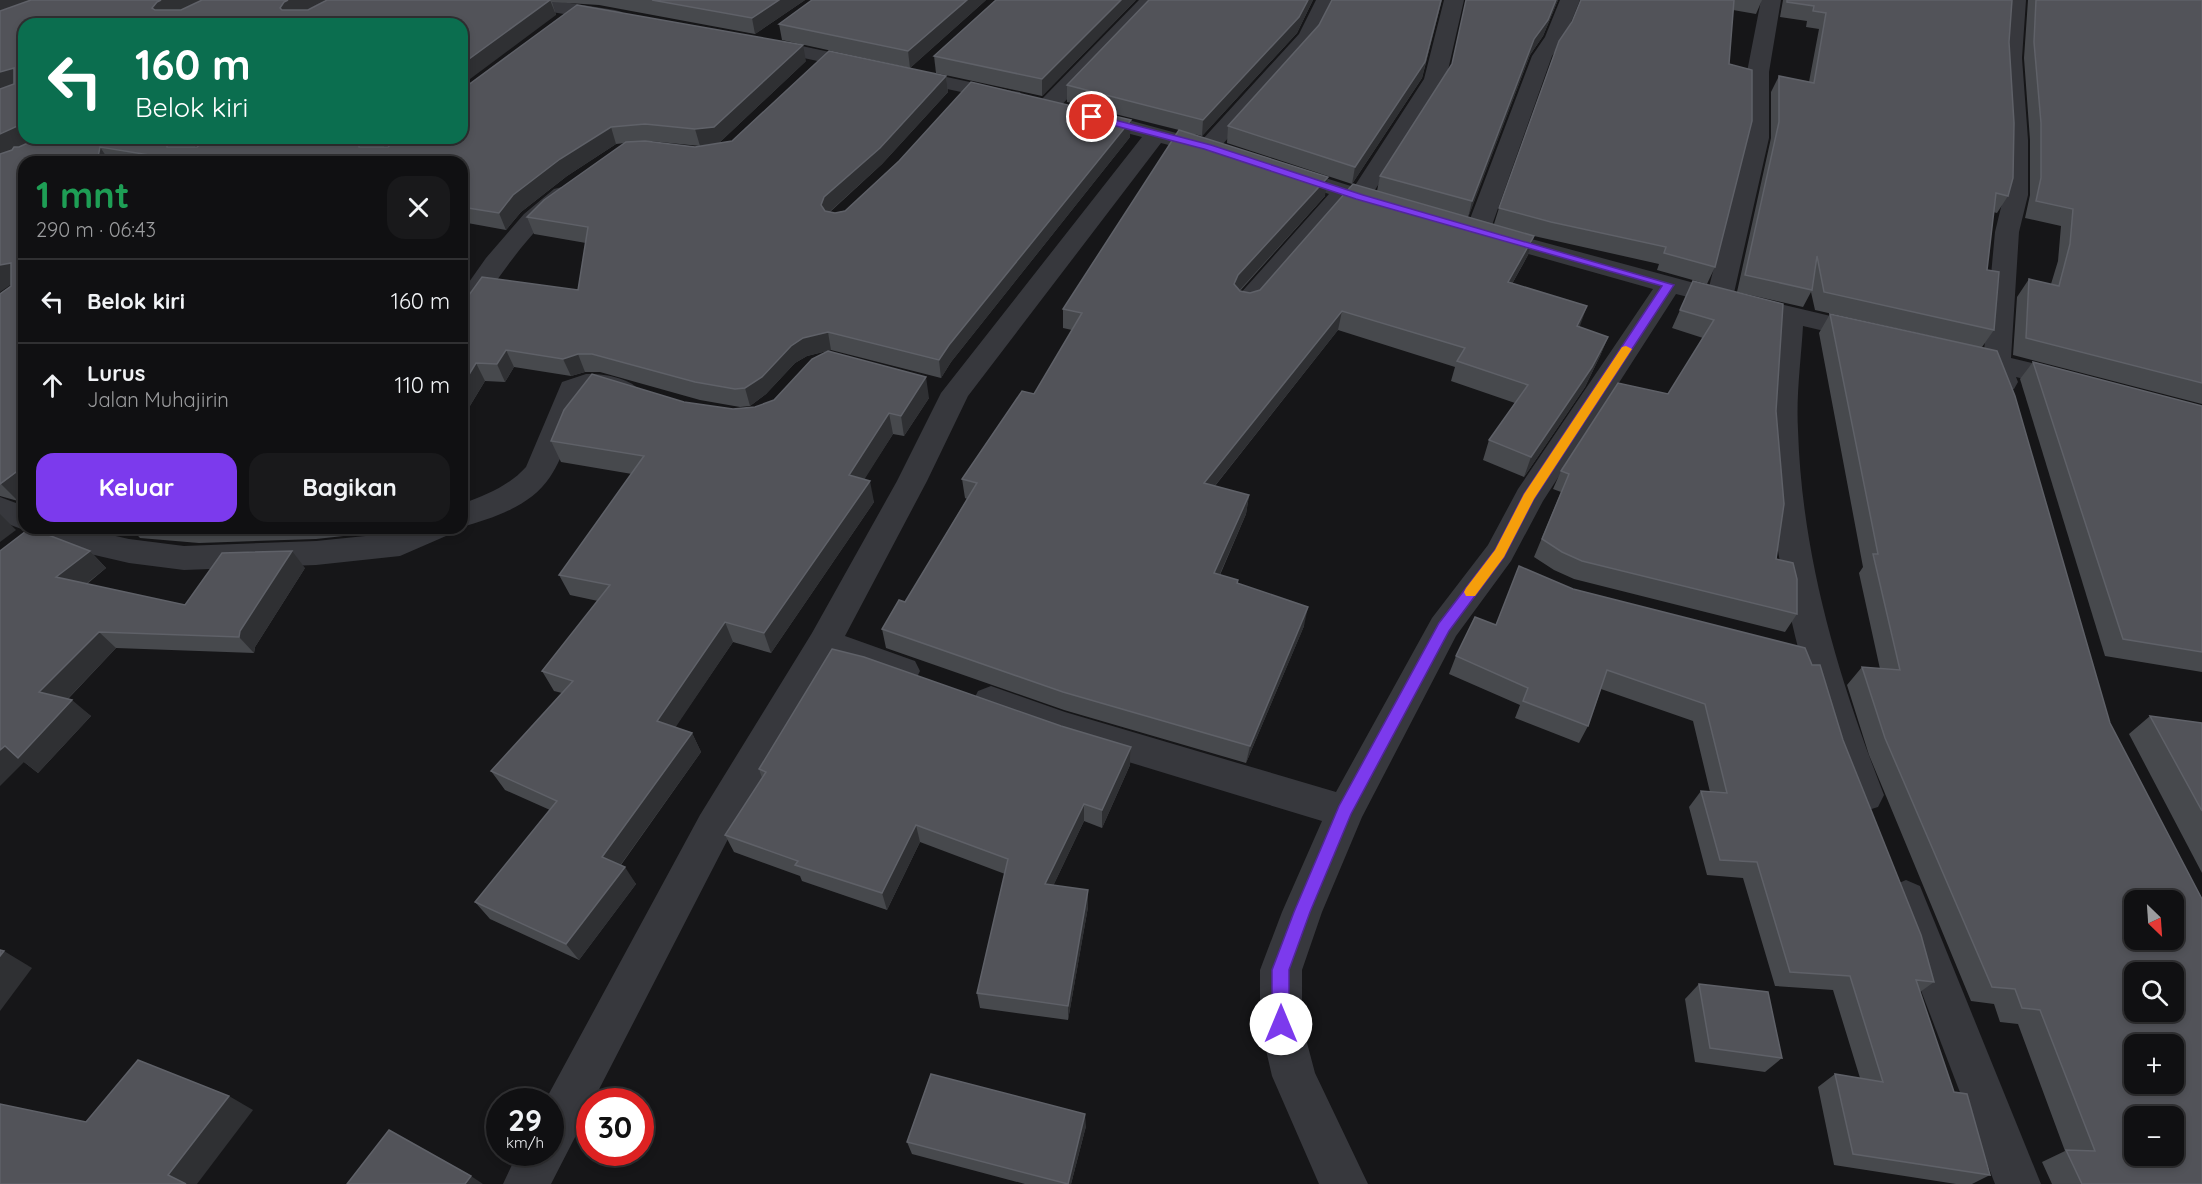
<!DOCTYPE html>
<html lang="id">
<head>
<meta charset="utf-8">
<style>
  body { margin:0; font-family:Quicksand,sans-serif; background:#19191b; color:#f1f3f6; height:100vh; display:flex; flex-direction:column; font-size:22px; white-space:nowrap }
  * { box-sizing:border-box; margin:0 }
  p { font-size:20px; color:#9c9d9f }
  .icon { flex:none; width:33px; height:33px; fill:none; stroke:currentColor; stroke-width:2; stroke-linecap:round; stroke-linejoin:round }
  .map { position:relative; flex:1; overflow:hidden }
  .panel { position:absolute; left:18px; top:156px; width:450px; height:378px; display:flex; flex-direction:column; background:#101012; border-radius:18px; box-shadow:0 3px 9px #0003,0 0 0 2px #303032 }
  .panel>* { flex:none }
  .hud { position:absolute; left:18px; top:18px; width:450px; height:126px; border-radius:18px; box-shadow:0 3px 9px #0003,0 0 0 2px #303032; background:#0b6e4f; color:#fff; overflow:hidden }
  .needle { width:39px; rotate:155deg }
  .fabs { position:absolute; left:2124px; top:890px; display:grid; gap:12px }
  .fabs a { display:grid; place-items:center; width:60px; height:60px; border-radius:12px; background:#101012; box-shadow:0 3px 9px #0003,0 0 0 2px #303032; font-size:30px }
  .speed { position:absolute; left:486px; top:1088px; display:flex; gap:12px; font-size:30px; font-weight:700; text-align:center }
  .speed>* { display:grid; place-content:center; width:78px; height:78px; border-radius:50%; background:#101012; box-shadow:0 3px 9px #0003,0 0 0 2px #303032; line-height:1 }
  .speed small { font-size:15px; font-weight:400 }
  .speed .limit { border:9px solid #d22; background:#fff; color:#111 }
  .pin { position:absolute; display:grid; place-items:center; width:51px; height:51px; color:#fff; margin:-26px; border:3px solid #fff; border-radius:50%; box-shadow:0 2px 6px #0007 }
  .me { position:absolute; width:66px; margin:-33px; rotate:0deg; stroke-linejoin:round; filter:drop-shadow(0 0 4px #0008) }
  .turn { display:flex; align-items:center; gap:21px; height:126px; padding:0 18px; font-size:27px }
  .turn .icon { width:78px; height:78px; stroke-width:2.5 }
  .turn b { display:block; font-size:42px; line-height:51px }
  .round { display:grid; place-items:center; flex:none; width:63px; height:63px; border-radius:18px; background:#19191b }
  .overview { display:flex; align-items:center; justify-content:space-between; height:102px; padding:0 18px }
  h1 { font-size:36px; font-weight:800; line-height:45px; color:#1e9e55 }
  .cta { display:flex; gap:12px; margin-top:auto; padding:12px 18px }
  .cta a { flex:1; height:69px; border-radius:18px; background:#7c3aed; color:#fff; font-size:24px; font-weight:800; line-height:69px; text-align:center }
  .cta a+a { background:#19191b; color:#f1f3f6 }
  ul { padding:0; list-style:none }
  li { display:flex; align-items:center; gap:18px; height:84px; padding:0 18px; border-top:2px solid #303032 }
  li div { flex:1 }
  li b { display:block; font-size:22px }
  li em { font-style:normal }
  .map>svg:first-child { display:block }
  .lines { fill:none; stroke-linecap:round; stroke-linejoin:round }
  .minor { fill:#37383d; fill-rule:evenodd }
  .wall { fill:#47494d; fill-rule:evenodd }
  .shaded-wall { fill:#2f3033 }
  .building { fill:#525359; stroke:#5f6168; stroke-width:1.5; fill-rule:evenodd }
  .route { fill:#7c3aed; stroke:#51269a; stroke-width:1.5 }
  .slow { fill:#f59e0b }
</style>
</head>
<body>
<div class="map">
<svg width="2202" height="1184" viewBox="0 0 2202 1184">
  <rect width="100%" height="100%" fill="#161618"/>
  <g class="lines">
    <g class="minor">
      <polygon points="503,0 550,0 615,10 622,12 625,16 622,20 615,22 513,6 506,4"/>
      <polygon points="1139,0 1160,0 1056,111 1048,113 1040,111 1037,106 1040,101"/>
      <polygon points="1316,0 1336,0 1315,40 1222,145 1229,151 1226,156 1218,158 1161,143 968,396 927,481 845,636 915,661 920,671 915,681 903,685 832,660 728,839 593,1101 590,1101 590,1108 551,1184 503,1184 518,1152 550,1152 550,1101 545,1101 700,815 812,633 897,481 941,393 1142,137 1080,121 1077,116 1080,111 1088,109 1202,140 1299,34"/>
      <polygon points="1444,0 1464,0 1446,79 1373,193 1398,201 1401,206 1398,211 1389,213 1349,201 1256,308 1247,310 1238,308 1234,302 1238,296 1329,194 1276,177 1272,172 1276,167 1284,165 1354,187 1424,79"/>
      <path d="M1560,0h20l-15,37 -13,19 -61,172 218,59 38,-149v-66l14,-72h20l-12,72v66l-35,155 143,34 4,6 -4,6 -10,2 -64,-15c-2,34 -7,69 -5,104 4,127 40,247 86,365l-6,12 -13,4 -13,-4c-13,-26 -22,-54 -31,-82 -32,-95 -52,-195 -53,-296 0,-37 6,-73 8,-110l-100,-25 -133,207 -32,60 -55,75 -94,181 -40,95 -20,58v54l13,49 53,111h-49l-47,-108 -12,-52v-54l22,-58 40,-91 -259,-79 -85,-31 -5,-10 5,-10 13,-5 74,26 271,80 96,-174 56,-73 30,-56 135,-200 -185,-52 -3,-5 67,-176 13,-19z"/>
      <polygon points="2006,0 2026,0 2022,58 2028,140 2028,195 2019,232 2011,358 2079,374 2083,381 2079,388 2069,390 2016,377 2018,382 2014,389 2004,391 1994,389 1986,369 1949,360 1945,354 1949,348 1959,345 1984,351 1995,232 2004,195 2006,140 2002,58"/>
      <polygon points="760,37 1012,91 1020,92 1023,97 1020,102 1012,103 753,47 750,43 753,39"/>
      <path d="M562,187l8,2 4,5 -4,5c-42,33 -69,75 -99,119l-9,2v-28l24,-34 38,-44 30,-25z"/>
      <path d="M586,374c16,-1 46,4 55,18l-4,7c-18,5 -35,-12 -53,-4 -10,25 -19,60 -34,82 -19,29 -57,41 -88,50v-23c24,-9 47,-18 64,-37l36,-85z"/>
      <polygon points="0,497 24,506 24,528 80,528 129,539 184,546 316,541 395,533 406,528 451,528 446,536 400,556 316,565 184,570 129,563 60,547 34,536 30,529 24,530 0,521"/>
      <polygon points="1906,880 1920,886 2041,1184 1995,1184 1886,899 1892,886"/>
    </g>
  </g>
  <g class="wall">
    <path d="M0,0h325l-18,10 20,-10h478l-50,34 -156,-29 -47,-3 4,13 -532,9v114h181l-11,9h3l11,-9h186l-11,9h5l418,-86 -87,82 13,-2 214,-65 2,16 -66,72 -52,48 5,1 295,-76 -179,225 -10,16 -110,-28 -24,6 -12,7 -29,31 -16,12 -10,1 -40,-7 -100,-28h-15l-14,4 -57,-9 -9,15 -20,-1 -23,38v-116l116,-13 8,-47 -52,-9 -7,-17 98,-74 -9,1 -49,32 -46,36 -15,18 -44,-8v-60h-438v334l-6,5 -18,-5v-202l11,-8zM650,141l50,5 11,-1 -16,2 -55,-5z"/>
    <polygon points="986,0 910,68 782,40 779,24"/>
    <polygon points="1136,0 1042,96 936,73 934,56"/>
    <polygon points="1149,0 1313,0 1297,33 1202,136 1194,134 1325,196 1240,291 1250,293 1260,290 1377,191 1380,176 1452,64 1466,0 1558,0 1543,36 1530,55 1468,217 1494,224 1499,208 1581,0 1762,0 1756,14 1733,10 1729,64 1715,267 1707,284 1657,270 1659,264 1534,236 1528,255 1512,284 1579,327 1608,337 1600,356 1585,387 1524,477 1483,460 1489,440 1515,403 1451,381 1455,367 1338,330 1215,486 1249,495 1246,514 1220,575 1238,584 1304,626 1246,763 1064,710 886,648 882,629 905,602 967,499 965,498 962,479 1034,394 1072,330 1063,328 1063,309 1179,130 1067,102 1067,85"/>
    <polygon points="1332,0 1442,0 1422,78 1352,184 1227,143 1228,126 1319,25"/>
    <polygon points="1783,0 2012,0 2009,42 2008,196 1997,213 1993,212 1987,270 1994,330 1982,347 2202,1184 2052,1184 2042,1162 2065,1151 2018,1024 2000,1022 1994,1004 1971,1001 1869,755 1847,685 1862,667 1880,669 1859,573 1863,567 1819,333 1830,314 1962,343 1815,310 1811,292 1803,307 1737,292 1771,138 1771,92 1779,76 1809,82 1819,29 1806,27 1807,21 1780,17"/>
    <polygon points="2028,0 2202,0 2202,404 2013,355 2017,297 2029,279 2051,284 2058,261 2061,226 2025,218 2030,195 2030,140 2024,58"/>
    <polygon points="1693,281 1776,411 1776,559 1797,614 1785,632 1574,579 1554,570 1534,557 1561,492 1553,489 1561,471 1668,394 1703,338 1672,328"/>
    <polygon points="2033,362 2202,406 2202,672 2105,656 2020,379"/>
    <polygon points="929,398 904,436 893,434 864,479 874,502 771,653 733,642 675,727 692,733 701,752 621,865 636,884 579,960 490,919 475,902 550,810 505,790 491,771 562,693 554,691 542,671 598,601 570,595 559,575 632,474 561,462 551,441 684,402 733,409"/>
    <polygon points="131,528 374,528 371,533 316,539 199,543 140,538"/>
    <polygon points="90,551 106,568 87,584 185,605 305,568 255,647 254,653 116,648 68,699 91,716 38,773 24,762"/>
    <polygon points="1496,625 1843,740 1934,982 1920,992 1954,1092 1990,1175 1972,1184 1956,1184 1834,1165 1818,1087 1835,1074 1860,1078 1833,990 1775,986 1743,878 1707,875 1689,807 1701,791 1710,792 1693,721 1601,689 1588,726 1579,743 1515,718 1520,705 1449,674 1456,656"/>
    <polygon points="2150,716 2202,723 2202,873 2129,734"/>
    <polygon points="1061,726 1131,747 1130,765 1102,828 1084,821 1053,886 1088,890 1088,907 1068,1020 980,1008 977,993 1005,874 920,842 887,910 802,881 800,876 734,852 725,835 762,778 759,769"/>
    <polygon points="1699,984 1782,1058 1765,1072 1695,1062 1685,999"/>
    <polygon points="1086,1126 1071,1184 1025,1184 912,1154 907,1142"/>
  </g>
  <g class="shaded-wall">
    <polygon points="0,0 36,0 0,15"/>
    <polygon points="161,0 202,0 162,24 152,8 157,2"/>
    <polygon points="288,0 325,0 292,18 280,8 284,2"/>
    <polygon points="550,0 556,15 462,85 462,64"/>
    <polygon points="779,0 805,0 755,34 752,18"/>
    <polygon points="967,0 986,0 910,68 908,51"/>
    <polygon points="1121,0 1136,0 1042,96 1042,79"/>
    <polygon points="1308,0 1313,0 1297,33 1202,136 1203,120"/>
    <polygon points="1441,0 1422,78 1352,184 1355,167"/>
    <polygon points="1556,0 1558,0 1543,36 1530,55 1468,218 1472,201 1534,39"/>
    <polygon points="803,45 806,61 718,144 700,146 695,129"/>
    <polygon points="14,68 24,82 0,92 0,72"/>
    <polygon points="946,76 948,92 882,164 827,214 821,205 824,197"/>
    <polygon points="1131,120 1130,137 951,362 941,378 939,360 949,345"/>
    <polygon points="24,123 24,138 40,138 0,157 0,134"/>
    <polygon points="611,127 616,144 567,176 521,212 506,230 499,213 513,195 560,159"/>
    <polygon points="174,138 205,138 178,160 167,147 167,143"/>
    <polygon points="366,138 394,138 368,160 359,147 359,143"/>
    <polygon points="100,147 110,162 97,162"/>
    <polygon points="1328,177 1325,196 1236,294 1234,284 1238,275"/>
    <polygon points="1534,236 1528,255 1502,302 1508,282"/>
    <polygon points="11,263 15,282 0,292 0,265"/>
    <polygon points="1587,306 1580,326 1569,346 1577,326"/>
    <polygon points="1342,311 1338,330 1202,502 1204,483"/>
    <polygon points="828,332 831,350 807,356 795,363 766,394 750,406 745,388 791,346 803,338"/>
    <polygon points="1608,337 1600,356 1585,387 1524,477 1531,457"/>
    <polygon points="506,350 514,367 505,382 497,364"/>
    <polygon points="578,354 585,372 571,376 563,359"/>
    <polygon points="476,363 485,381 462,419 462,386"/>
    <polygon points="926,377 929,398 904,436 901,416"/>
    <polygon points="889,413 893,434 854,496 849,475"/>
    <polygon points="24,466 24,496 18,501 1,484"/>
    <polygon points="870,481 874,502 771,653 764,633"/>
    <polygon points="1249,495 1246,514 1212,592 1214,573"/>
    <polygon points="0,514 16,530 0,542"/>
    <polygon points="367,528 374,528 371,533"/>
    <polygon points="90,551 106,568 73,594 56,577"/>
    <polygon points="292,551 305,568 255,647 254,653 239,637 240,631"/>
    <polygon points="1308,607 1304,626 1246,763 1250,746"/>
    <polygon points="725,622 733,642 667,740 657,721"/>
    <polygon points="99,632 116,648 58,709 39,692"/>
    <polygon points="72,700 91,716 38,773 24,762 0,786 0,750 5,746"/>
    <polygon points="692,733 701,752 614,874 602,857"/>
    <polygon points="1131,747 1130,765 1102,828 1102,810"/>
    <polygon points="1084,804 1084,821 1046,901 1045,884"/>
    <polygon points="916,825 920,842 887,910 882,893"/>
    <polygon points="625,867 636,884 579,960 566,944"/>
    <polygon points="1088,890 1088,907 1068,1020 1068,1006"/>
    <polygon points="4,951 32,968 0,1011 0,956"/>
    <polygon points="229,1096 253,1110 197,1184 186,1184 168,1175"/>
    <polygon points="1085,1114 1086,1126 1071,1184 1068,1184"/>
    <polygon points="471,1176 483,1184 465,1184"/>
  </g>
  <g class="building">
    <polygon points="31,0 161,0 157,2 152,8 155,10 181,10 202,0 288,0 284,2 280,8 282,10 308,10 327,0 550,0 462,64 462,24 24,24 24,123 0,134 0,89 14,84 14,68 0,72 0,11"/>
    <polygon points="652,0 779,0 752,18"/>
    <polygon points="812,0 967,0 908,51 779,24"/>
    <polygon points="996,0 1121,0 1042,79 934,56"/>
    <polygon points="1149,0 1308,0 1299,17 1203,120 1067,85"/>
    <polygon points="1332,0 1441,0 1425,62 1355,167 1228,126 1319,25"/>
    <polygon points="1466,0 1556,0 1548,20 1534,39 1472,201 1380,176 1452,64"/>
    <polygon points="1581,0 1734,0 1729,64 1752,70 1752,121 1715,267 1664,253 1666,247 1551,222 1499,208 1559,41 1572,22"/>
    <polygon points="1787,0 2012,0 2009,42 2014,123 2013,178 2008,196 1996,193 1987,270 1999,272 1994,330 1824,292 1817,256 1812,290 1745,275 1779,122 1779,76 1814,83 1826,13 1813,11 1814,6 1787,2"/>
    <polygon points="2036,0 2202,0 2202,383 2026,338 2029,279 2059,286 2070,244 2073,209 2036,201 2041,178 2041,123 2034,42"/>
    <polygon points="577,5 803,45 714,127 695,129 645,124 611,127 560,159 513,195 499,213 462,207 462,162 193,162 100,147 97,162 24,162 24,466 0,484 0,294 11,286 11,263 0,265 0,154 12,150 14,147 19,147 39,138 174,138 167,143 167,147 197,147 208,138 366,138 359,143 359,147 388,147 398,138 462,138 462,88 464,88"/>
    <polygon points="829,51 946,76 880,148 824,197 821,205 825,211 835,213 845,211 899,161 971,82 1131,120 949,345 939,360 828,332 803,338 791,346 762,377 745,388 735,389 695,382 592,354 578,354 563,359 506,350 497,364 476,363 462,386 462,303 464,302 482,277 578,290 588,227 527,217 544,200 626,142 645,141 695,147 732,141"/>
    <polygon points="1179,130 1328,177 1238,275 1234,284 1240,291 1250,293 1260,290 1353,184 1534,236 1508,282 1587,306 1577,326 1608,337 1592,367 1531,457 1489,440 1528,385 1457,361 1465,348 1342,311 1204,483 1249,495 1214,573 1238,580 1237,583 1308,607 1250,746 1063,692 882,629 899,600 905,602 977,483 962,479 1022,391 1034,394 1082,313 1063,309"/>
    <polygon points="1693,281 1783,304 1776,411 1784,504 1776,559 1793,563 1797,579 1797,614 1582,561 1562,552 1542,539 1569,474 1561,471 1618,383 1668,394 1714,320 1680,310"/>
    <path d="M1830,314l167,37 18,45 95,327 92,176v285h-120l-16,-34 29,1 -55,-141 -18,-2 -7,-19 -23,-2 -107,-249 -23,-71 38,3 -27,-116h5zM2134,900h40v39h-40zM2134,972h40v39h-40zM2134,1044h40v39h-40zM2134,1116h40v39h-40z"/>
    <polygon points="828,351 926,377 901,416 889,413 849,475 870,481 764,633 725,622 657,721 692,733 602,857 625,867 566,944 475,902 557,801 491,771 573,681 542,671 610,585 559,575 644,456 551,441 564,410 592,374 684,402 733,409 755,407 774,400 812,359"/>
    <polygon points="2033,362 2202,406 2202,652 2123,639"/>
    <polygon points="30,528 90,551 56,577 185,605 222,553 292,551 240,631 239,637 99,632 39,692 72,700 18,758 5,746 0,750 0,551"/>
    <polygon points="1519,566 1573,589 1805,648 1812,665 1820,665 1843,740 1921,935 1934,982 1916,980 1954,1092 1967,1094 1990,1175 1853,1154 1835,1074 1883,1082 1850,976 1790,972 1757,862 1720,860 1701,791 1727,793 1705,704 1607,670 1588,726 1523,701 1528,688 1456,656 1475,617 1496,625"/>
    <polygon points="832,649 864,657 1061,726 1131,747 1102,810 1084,804 1045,884 1088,890 1068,1006 977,993 1008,859 916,825 882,893 795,865 798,861 725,835 766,772 759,769"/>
    <polygon points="2150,716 2202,723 2202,811"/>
    <polygon points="0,950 4,951 0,956"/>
    <polygon points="1699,984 1768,992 1782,1058 1710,1048"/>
    <polygon points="138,1060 229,1096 168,1175 186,1184 0,1184 0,1104 86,1122"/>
    <polygon points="931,1074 1085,1114 1068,1184 907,1142"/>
    <polygon points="389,1130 471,1176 465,1184 347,1184"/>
  </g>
  <polygon class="route" points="1092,114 1211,145 1363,195 1674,285 1534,499 1504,557 1449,631 1351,814 1310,912 1289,970 1289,1024 1287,1030 1281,1033 1274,1030 1272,1024 1272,970 1294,912 1339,806 1439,623 1495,550 1524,494 1662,286 1356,199 1204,149 1089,119 1087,117"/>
  <polygon class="slow" points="1626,346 1632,349 1534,499 1504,557 1475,596 1466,596 1464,592 1466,588 1495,550 1524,494 1622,347"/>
</svg>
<div class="fabs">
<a><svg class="needle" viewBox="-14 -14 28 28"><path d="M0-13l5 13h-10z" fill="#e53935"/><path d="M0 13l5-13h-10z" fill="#9c9d9f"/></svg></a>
<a><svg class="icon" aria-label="search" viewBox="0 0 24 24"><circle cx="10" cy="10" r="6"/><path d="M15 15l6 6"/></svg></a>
<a>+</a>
<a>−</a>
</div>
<div class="speed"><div>29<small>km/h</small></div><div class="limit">30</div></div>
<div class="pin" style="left:1092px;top:117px;background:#d93025"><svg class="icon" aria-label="arrive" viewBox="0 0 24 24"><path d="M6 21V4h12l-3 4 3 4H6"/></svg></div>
<svg class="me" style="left:1281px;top:1024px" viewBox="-20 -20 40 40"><circle r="19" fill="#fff"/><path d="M0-13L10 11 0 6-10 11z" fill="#7c3aed"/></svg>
<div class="hud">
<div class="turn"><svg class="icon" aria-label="left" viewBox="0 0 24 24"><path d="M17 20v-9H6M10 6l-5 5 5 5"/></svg><div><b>160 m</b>Belok kiri</div></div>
</div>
<section class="panel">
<div class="overview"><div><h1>1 mnt</h1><p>290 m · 06:43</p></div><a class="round"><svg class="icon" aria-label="close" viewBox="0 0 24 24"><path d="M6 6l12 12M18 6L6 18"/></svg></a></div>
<ul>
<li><svg class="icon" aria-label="left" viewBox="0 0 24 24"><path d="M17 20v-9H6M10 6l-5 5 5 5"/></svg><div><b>Belok kiri</b></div><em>160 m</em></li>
<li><svg class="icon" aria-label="ahead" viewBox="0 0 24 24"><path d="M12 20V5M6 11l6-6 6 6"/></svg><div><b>Lurus</b><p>Jalan Muhajirin</p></div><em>110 m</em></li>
</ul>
<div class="cta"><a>Keluar</a><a>Bagikan</a></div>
</section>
</div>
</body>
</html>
